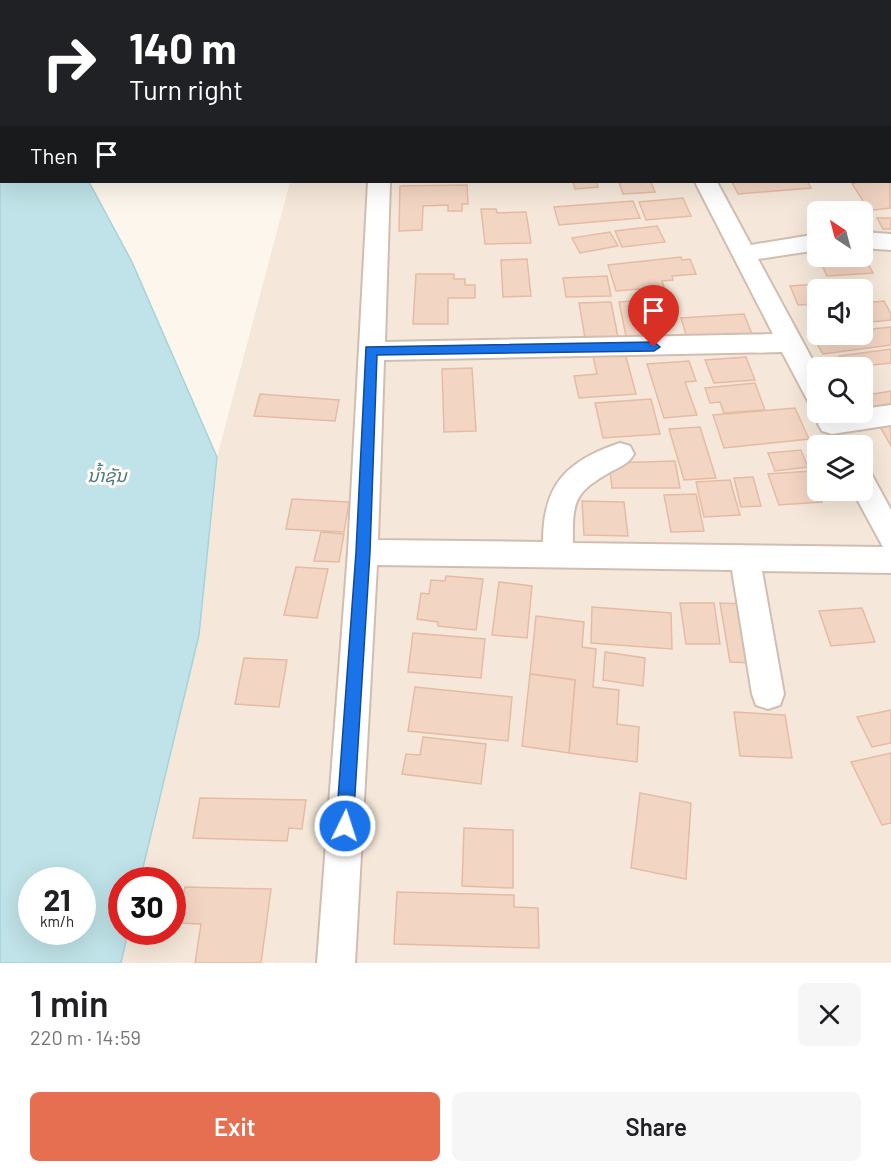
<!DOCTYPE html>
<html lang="en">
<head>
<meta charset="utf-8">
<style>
  body { margin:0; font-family:Barlow,"Noto Sans Lao",sans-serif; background:#f6f6f6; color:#202124; height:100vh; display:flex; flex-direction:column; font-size:22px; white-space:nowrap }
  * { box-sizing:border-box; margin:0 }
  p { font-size:20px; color:#757577 }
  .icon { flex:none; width:33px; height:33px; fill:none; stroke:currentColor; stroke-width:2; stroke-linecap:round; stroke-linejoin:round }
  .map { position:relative; height:963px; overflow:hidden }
  .panel { display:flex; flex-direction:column; background:#fff; flex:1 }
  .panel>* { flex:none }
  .hud { position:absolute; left:0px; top:0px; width:891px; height:183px; box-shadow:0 6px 24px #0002; background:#202124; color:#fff; overflow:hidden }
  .needle { width:39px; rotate:324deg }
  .buttons { position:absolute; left:807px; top:201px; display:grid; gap:12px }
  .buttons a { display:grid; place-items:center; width:66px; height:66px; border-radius:9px; background:#fff; box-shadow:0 6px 24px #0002; font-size:30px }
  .speed { position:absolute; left:18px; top:867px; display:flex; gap:12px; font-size:30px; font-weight:700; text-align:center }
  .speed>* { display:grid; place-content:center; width:78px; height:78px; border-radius:50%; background:#fff; box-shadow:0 6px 24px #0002; line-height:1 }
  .speed small { font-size:15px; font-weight:400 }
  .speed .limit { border:9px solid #d22; background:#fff; color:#111 }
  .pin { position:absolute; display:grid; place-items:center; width:51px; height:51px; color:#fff; margin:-62px -26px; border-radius:50% 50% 50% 0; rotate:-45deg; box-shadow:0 0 6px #0007 }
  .pin .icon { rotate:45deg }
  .me { position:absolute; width:66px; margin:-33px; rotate:4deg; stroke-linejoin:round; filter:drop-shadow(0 0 4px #0008) }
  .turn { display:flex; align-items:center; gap:21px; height:126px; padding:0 30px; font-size:27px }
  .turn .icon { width:78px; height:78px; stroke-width:2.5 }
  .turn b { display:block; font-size:42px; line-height:51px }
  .then { display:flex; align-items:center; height:57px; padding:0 30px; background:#0003; gap:12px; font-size:22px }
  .round { display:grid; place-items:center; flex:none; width:63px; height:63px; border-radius:9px; background:#f6f6f6 }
  .summary { display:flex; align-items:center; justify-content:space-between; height:102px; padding:0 30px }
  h1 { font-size:36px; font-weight:600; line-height:45px }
  .button { display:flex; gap:12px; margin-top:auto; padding:12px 30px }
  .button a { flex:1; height:69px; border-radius:9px; background:#e76f51; color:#fff; font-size:24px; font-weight:600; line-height:69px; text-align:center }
  .button a+a { background:#f6f6f6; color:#202124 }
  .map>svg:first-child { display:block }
  .residential { fill:#f5e8da; fill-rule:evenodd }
  .water { fill:#bfe3e8; stroke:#a5d3da; stroke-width:1.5; fill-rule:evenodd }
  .building { fill:#f3d5c3; stroke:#e6bba3; stroke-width:1.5 }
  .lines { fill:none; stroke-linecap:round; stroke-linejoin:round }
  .minor-casing { stroke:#d1beb0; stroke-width:4 }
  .minor { fill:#fff; fill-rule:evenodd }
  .route { fill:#1a73e8; stroke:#114b97; stroke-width:1.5 }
  .labels { text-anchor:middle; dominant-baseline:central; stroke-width:6; stroke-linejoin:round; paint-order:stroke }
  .water-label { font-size:18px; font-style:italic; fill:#437c86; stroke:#fffaf3 }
</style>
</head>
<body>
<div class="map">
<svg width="891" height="963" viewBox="0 0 891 963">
  <rect width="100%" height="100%" fill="#fdf6ec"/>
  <path class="residential" d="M199,0h692v963h-770l7,-31h44v-52h-32l59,-245 18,-178 73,-275h600v-180zM818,212h44v44h-44zM818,290h44v44h-44zM818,368h44v44h-44zM818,446h44v44h-44z"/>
  <path class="water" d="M0,22l2,160h87l43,80 85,195 -18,178 -59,245h-18v52h6l-7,31h-121zM32,880h50v52h-50z"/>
  <g class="building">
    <polygon points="890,180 890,208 873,210 871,207 867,207 852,184 855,183 854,182"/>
    <polygon points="573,182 596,182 598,187 575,189"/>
    <polygon points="619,182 651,182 655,192 623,194"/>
    <polygon points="732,182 808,182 811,188 738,194"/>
    <polygon points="467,185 468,204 462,204 462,211 448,211 448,205 423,206 422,230 399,231 400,186"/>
    <polygon points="683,198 691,216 646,220 639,202"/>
    <polygon points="633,201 640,218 559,225 554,207"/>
    <polygon points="481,209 496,209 497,213 526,212 531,243 485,244"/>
    <polygon points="877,218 891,218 891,229 883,229"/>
    <polygon points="657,226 665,242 622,247 615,231"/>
    <polygon points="610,232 618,246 580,253 572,238"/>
    <polygon points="862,253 873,273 827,276 818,256 862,256"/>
    <polygon points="681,257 682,260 690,259 696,274 672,276 673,280 662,281 664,287 616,291 608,265"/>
    <polygon points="527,259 531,296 503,297 501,260"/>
    <polygon points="416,274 454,274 454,279 465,279 465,285 475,285 475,298 448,298 448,324 413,324"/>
    <polygon points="607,276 611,296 566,297 563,278"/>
    <polygon points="847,282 850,290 818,290 818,304 798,305 790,286"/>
    <polygon points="648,300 656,335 626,336 619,302"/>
    <polygon points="884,301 891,314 891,320 862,323 862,303"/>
    <polygon points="611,302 618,337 585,338 579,303"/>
    <polygon points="744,314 752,334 687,338 681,318"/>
    <polygon points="891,327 891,345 823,354 813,337 862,334 862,330"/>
    <polygon points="891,349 891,363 845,368 839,356"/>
    <polygon points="625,353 636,394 579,398 574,376 597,374 593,356"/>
    <polygon points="746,357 755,380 714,383 705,360"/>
    <polygon points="689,361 696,381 685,382 697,415 664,418 647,364"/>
    <polygon points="472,368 476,431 444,432 442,369"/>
    <polygon points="755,383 765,410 724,413 720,402 710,403 705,388"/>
    <polygon points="891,391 891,410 862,412 862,396"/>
    <polygon points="260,394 339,400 335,421 254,416"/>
    <polygon points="651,399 660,434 603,438 595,403"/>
    <polygon points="795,408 809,439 724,448 713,415"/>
    <polygon points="891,421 891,446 878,423"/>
    <polygon points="700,427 716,478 684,480 669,429"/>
    <polygon points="801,450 808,467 775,471 768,453"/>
    <polygon points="675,461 680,488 612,488 609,463"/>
    <polygon points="811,471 822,502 779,505 768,474"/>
    <polygon points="753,477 761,506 741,507 734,478"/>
    <polygon points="730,480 740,515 704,517 696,482"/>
    <polygon points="696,494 704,531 671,532 664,495"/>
    <polygon points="292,499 349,502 344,532 286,529"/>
    <polygon points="582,501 624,502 628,536 584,535"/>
    <polygon points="321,532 344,534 339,562 314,561"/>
    <polygon points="296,567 328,569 317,618 284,615"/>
    <polygon points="446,576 483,579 476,630 438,626 438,622 417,619 421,593 429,594 431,580 445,581"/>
    <polygon points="499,582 532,586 527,638 492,635"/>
    <polygon points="680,603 714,603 720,644 686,644"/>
    <polygon points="720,603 744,604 755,663 730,662"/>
    <polygon points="592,607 671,613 672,649 591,643"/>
    <polygon points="862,608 875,642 831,646 819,611"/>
    <polygon points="536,616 584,622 582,647 596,649 593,687 619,690 617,724 639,727 637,762 569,753 575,680 530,674"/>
    <polygon points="413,633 485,639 481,678 408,672"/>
    <polygon points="605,652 645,658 643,686 603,680"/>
    <polygon points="244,658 287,660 279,707 235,704"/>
    <polygon points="530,674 575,680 569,753 522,746"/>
    <polygon points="415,687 512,697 508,741 408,731"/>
    <polygon points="891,710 891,743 872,747 857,717"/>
    <polygon points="734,712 785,715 792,758 740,756"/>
    <polygon points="423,737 486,744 481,784 402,774 406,754 420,755"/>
    <polygon points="891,753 891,823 882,825 851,762"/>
    <polygon points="640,793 691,803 686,879 631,868"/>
    <polygon points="200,798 306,800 302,829 289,828 287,841 193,838"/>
    <polygon points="464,828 513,830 513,888 462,886"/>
    <polygon points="185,887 271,889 261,963 195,963 201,924 178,923"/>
    <polygon points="397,892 514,895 514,907 538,908 539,948 394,944"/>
  </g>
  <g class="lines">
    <g class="minor-casing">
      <g id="minor">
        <polygon points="442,0 468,0 441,2"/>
        <polygon points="589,0 607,0 608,2 590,2"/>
        <polygon points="830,0 848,0 849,2 831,2"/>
        <rect x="890" y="109" width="1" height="15"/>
        <path d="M368,182h22l-5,160 388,-8 -78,-152h22l34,63 67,-11v16l-60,9 60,111v36l-9,-3 -27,-51 -398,8 -6,180 165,2c0,-57 23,-81 77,-99l10,3 4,8c-5,9 -12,12 -22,17 -37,21 -40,29 -39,72l310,4 -31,-57h10v-18l10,3 19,35v63l-129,-2 22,123 -4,11 -12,4 -12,-4 -4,-11 -20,-124 -355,-5 -22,398h-38l31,-411z"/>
        <polygon points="862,232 891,234 891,250 862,248"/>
        <polygon points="891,405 891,425 832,434 822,431 818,424 822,417 840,412 862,412 862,409"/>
      </g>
    </g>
    <use href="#minor" class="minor"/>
  </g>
  <polygon class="route" points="654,342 660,347 654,351 377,355 370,552 353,826 351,832 345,834 339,832 336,826 356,552 366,347"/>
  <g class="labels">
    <g class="water-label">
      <text x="107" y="475">ນ້ຳຊັນ</text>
    </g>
  </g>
</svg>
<div class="buttons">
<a><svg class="needle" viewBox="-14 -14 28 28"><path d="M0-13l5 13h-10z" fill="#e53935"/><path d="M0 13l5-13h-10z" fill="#757577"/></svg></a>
<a><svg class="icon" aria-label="sound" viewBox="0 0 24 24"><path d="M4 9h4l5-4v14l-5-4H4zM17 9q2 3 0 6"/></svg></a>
<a><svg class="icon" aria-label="search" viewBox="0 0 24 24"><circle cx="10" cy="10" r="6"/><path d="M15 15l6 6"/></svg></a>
<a><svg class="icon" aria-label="layers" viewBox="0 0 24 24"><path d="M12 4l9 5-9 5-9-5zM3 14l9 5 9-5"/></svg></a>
</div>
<div class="speed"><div>21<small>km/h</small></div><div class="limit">30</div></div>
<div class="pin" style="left:654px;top:347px;background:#d93025"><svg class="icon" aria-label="arrive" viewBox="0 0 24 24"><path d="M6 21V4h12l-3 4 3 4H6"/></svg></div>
<svg class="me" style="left:345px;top:826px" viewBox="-20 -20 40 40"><circle r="17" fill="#1a73e8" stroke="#fff" stroke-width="3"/><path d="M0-11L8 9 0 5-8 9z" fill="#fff"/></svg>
<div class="hud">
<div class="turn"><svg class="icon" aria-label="right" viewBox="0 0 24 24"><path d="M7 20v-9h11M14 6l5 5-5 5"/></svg><div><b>140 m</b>Turn right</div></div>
<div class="then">Then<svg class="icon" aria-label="arrive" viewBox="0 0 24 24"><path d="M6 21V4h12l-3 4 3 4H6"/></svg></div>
</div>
</div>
<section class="panel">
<div class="summary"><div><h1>1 min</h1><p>220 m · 14:59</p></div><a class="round"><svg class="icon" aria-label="close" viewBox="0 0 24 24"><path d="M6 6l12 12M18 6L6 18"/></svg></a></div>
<div class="button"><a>Exit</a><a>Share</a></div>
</section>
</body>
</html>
